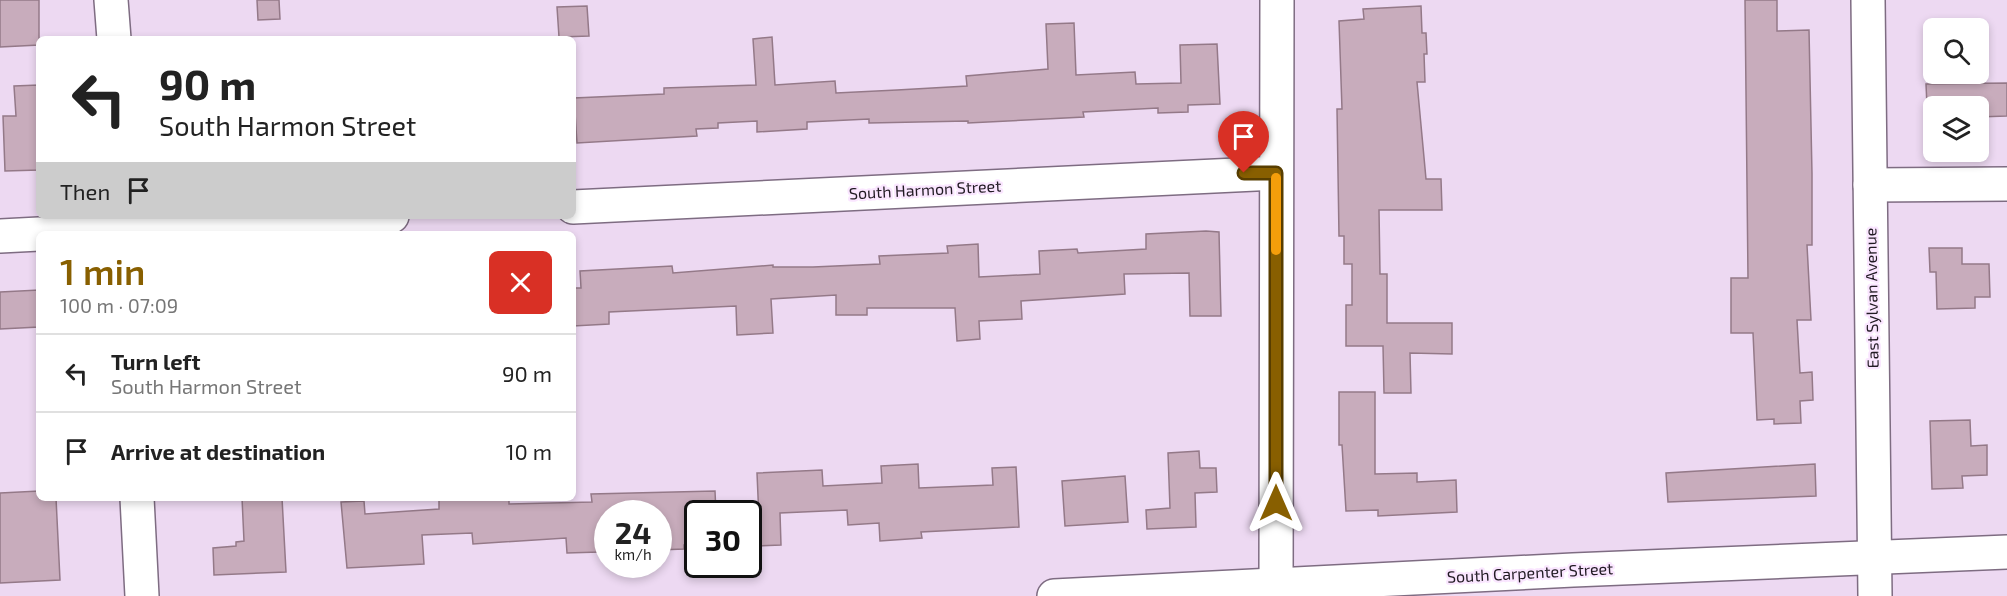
<!DOCTYPE html>
<html lang="en">
<head>
<meta charset="utf-8">
<style>
  body { margin:0; font-family:"Exo 2",sans-serif; background:#f6f6f6; color:#222; height:100vh; display:flex; flex-direction:column; font-size:22px; white-space:nowrap }
  * { box-sizing:border-box; margin:0 }
  p { font-size:20px; color:#767676 }
  .icon { flex:none; width:33px; height:33px; fill:none; stroke:currentColor; stroke-width:2; stroke-linecap:round; stroke-linejoin:round }
  .map { position:relative; flex:1; overflow:hidden }
  .panel { position:absolute; left:36px; top:231px; width:540px; height:270px; display:flex; flex-direction:column; background:#fff; border-radius:9px; box-shadow:0 3px 9px #0003 }
  .panel>* { flex:none }
  .guide { position:absolute; left:36px; top:36px; width:540px; height:183px; border-radius:9px; box-shadow:0 3px 9px #0003; background:#fff; color:#222; overflow:hidden }
  .controls { position:absolute; left:1923px; top:18px; display:grid; gap:12px }
  .controls a { display:grid; place-items:center; width:66px; height:66px; border-radius:9px; background:#fff; box-shadow:0 3px 9px #0003; font-size:30px }
  .speed { position:absolute; left:594px; top:500px; display:flex; gap:12px; font-size:30px; font-weight:700; text-align:center }
  .speed>* { display:grid; place-content:center; width:78px; height:78px; border-radius:50%; background:#fff; box-shadow:0 3px 9px #0003; line-height:1 }
  .speed small { font-size:15px; font-weight:400 }
  .speed .limit { border:3px solid #111; border-radius:9px; background:#fff; color:#111 }
  .pin { position:absolute; display:grid; place-items:center; width:51px; height:51px; color:#fff; margin:-62px -26px; border-radius:50% 50% 50% 0; rotate:-45deg; box-shadow:0 0 6px #0007 }
  .pin .icon { rotate:45deg }
  .me { position:absolute; width:66px; margin:-33px; rotate:0deg; stroke-linejoin:round; filter:drop-shadow(0 0 4px #0008) }
  .turn { display:flex; align-items:center; gap:21px; height:126px; padding:0 24px; font-size:27px }
  .turn .icon { width:78px; height:78px; stroke-width:2.5 }
  .turn b { display:block; font-size:42px; line-height:51px }
  .then { display:flex; align-items:center; height:57px; padding:0 24px; background:#0003; gap:12px; font-size:22px }
  .round { display:grid; place-items:center; flex:none; width:63px; height:63px; border-radius:9px; background:#f6f6f6 }
  .head { display:flex; align-items:center; justify-content:space-between; height:102px; padding:0 24px }
  h1 { font-size:36px; font-weight:600; line-height:45px; color:#885f00 }
  ul { padding:0; list-style:none }
  li { display:flex; align-items:center; gap:18px; height:78px; padding:0 24px; border-top:2px solid #e0e0e0 }
  li div { flex:1 }
  li b { display:block; font-size:22px }
  li em { font-style:normal }
  .map>svg:first-child { display:block }
  .building { fill:#c8acbc; stroke:#947988; stroke-width:1.5 }
  .lines { fill:none; stroke-linecap:round; stroke-linejoin:round }
  .minor-casing { stroke:#7e6c82; stroke-width:36 }
  .minor { stroke:#fff; stroke-width:33 }
  .route-casing { stroke:#583e00; stroke-width:15 }
  .route { stroke:#885f00; stroke-width:10 }
  .slow { stroke:#f59e0b; stroke-width:10 }
  .labels { text-anchor:middle; dominant-baseline:central; stroke-width:4.5; stroke-linejoin:round; paint-order:stroke }
  .street-label { font-size:16px; fill:#211a23; stroke:#fae6ff }
</style>
</head>
<body>
<div class="map">
<svg width="2007" height="596" viewBox="0 0 2007 596">
  <rect width="100%" height="100%" fill="#edd9f2"/>
  <g class="building">
    <polygon points="0,0 39,0 39,45 0,47"/>
    <polygon points="257,0 279,0 280,19 258,20"/>
    <polygon points="1745,0 1777,0 1777,31 1809,30 1812,174 1812,245 1807,245 1811,320 1797,320 1800,373 1812,372 1813,400 1800,401 1801,423 1774,424 1774,419 1757,420 1753,333 1731,333 1731,278 1748,278"/>
    <polygon points="587,6 589,36 559,37 557,7"/>
    <polygon points="1421,6 1422,33 1426,33 1427,54 1424,54 1425,82 1417,82 1426,179 1441,179 1442,210 1379,210 1380,274 1387,274 1387,323 1452,323 1452,354 1410,353 1411,393 1384,393 1383,346 1346,346 1346,305 1352,305 1352,264 1344,264 1344,236 1339,236 1337,109 1342,109 1339,21 1364,19 1363,9"/>
    <polygon points="1074,23 1076,75 1135,72 1136,84 1181,83 1180,45 1217,44 1220,104 1188,105 1188,112 1158,113 1158,108 1083,112 1084,117 968,123 968,121 869,123 869,119 807,122 807,129 757,132 757,121 718,123 718,128 696,129 697,136 577,143 574,98 664,94 664,88 756,85 753,39 772,37 775,85 835,81 836,93 897,90 967,86 966,76 1048,69 1046,24"/>
    <polygon points="2007,83 2007,116 1978,117 1978,106 1927,106 1926,84"/>
    <polygon points="39,85 39,170 5,171 3,116 16,116 14,86"/>
    <polygon points="1206,231 1219,232 1221,316 1190,316 1189,273 1124,274 1125,294 1021,301 1022,319 979,321 980,339 957,341 955,308 867,308 867,315 836,315 836,295 771,299 773,333 737,335 736,306 609,312 609,324 573,326 573,288 581,288 580,271 672,266 673,273 773,265 773,267 813,267 880,264 879,256 948,253 947,246 978,244 979,277 1040,274 1039,251 1077,249 1078,253 1146,249 1146,234"/>
    <polygon points="1929,248 1962,248 1962,264 1989,264 1990,297 1975,297 1975,308 1937,309 1936,272 1930,272"/>
    <polygon points="39,290 39,327 0,329 0,292"/>
    <polygon points="1339,392 1375,392 1375,474 1417,473 1417,482 1456,480 1457,512 1378,516 1378,510 1346,511 1342,445 1339,445"/>
    <polygon points="1970,420 1971,446 1987,445 1987,475 1962,476 1963,488 1932,489 1930,421"/>
    <polygon points="1199,451 1200,468 1216,468 1217,492 1195,493 1196,527 1147,529 1146,510 1170,508 1168,453"/>
    <polygon points="918,464 919,488 993,485 992,468 1016,467 1019,527 921,532 922,538 880,541 879,523 848,525 847,510 780,513 781,545 754,546 753,519 759,519 757,473 822,470 823,486 882,483 881,466"/>
    <polygon points="1815,464 1816,496 1668,502 1666,473"/>
    <polygon points="1125,476 1128,522 1065,526 1062,481"/>
    <polygon points="39,491 39,498 56,498 60,580 0,583 0,493"/>
    <polygon points="715,491 716,513 698,513 698,544 684,545 684,549 658,550 658,513 608,513 608,524 598,525 599,552 567,553 566,538 473,544 472,533 422,535 424,564 347,568 341,502 364,501 365,514 439,509 439,498 509,498 509,504 592,502 591,494"/>
    <polygon points="242,498 282,498 286,572 214,575 213,548 236,546 236,542 244,541"/>
  </g>
  <g class="lines">
    <g class="minor-casing">
      <g id="minor">
        <polyline points="111,0 114,39"/>
        <polyline points="1868,0 1875,596"/>
        <polyline points="1870,185 2007,184"/>
        <polyline points="573,207 1276,173"/>
        <polyline points="48,234 392,216"/>
        <polyline points="0,236 39,234"/>
        <polyline points="137,498 142,596"/>
        <polyline points="1054,596 1573,570 2007,552"/>
        <polyline points="1276,596 1277,0"/>
      </g>
    </g>
    <use href="#minor" class="minor"/>
  </g>
  <g class="lines">
    <g class="route-casing">
      <polyline id="route" points="1244,173 1276,173 1276,503"/>
    </g>
    <use href="#route" class="route"/>
    <polyline class="slow" points="1276,178 1276,250"/>
  </g>
  <g class="labels">
    <g class="street-label">
      <text transform="translate(925 189) rotate(-3)">South Harmon Street</text>
      <text transform="translate(1871 298) rotate(-91)">East Sylvan Avenue</text>
      <text transform="translate(1530 572) rotate(-3)">South Carpenter Street</text>
    </g>
  </g>
</svg>
<div class="controls">
<a><svg class="icon" aria-label="search" viewBox="0 0 24 24"><circle cx="10" cy="10" r="6"/><path d="M15 15l6 6"/></svg></a>
<a><svg class="icon" aria-label="layers" viewBox="0 0 24 24"><path d="M12 4l9 5-9 5-9-5zM3 14l9 5 9-5"/></svg></a>
</div>
<div class="speed"><div>24<small>km/h</small></div><div class="limit">30</div></div>
<div class="pin" style="left:1244px;top:173px;background:#d93025"><svg class="icon" aria-label="arrive" viewBox="0 0 24 24"><path d="M6 21V4h12l-3 4 3 4H6"/></svg></div>
<svg class="me" style="left:1276px;top:503px" viewBox="-20 -20 40 40"><path d="M0-17L14 15 0 8-14 15z" fill="#885f00" stroke="#fff" stroke-width="4"/></svg>
<div class="guide">
<div class="turn"><svg class="icon" aria-label="left" viewBox="0 0 24 24"><path d="M17 20v-9H6M10 6l-5 5 5 5"/></svg><div><b>90 m</b>South Harmon Street</div></div>
<div class="then">Then<svg class="icon" aria-label="arrive" viewBox="0 0 24 24"><path d="M6 21V4h12l-3 4 3 4H6"/></svg></div>
</div>
<section class="panel">
<div class="head"><div><h1>1 min</h1><p>100 m · 07:09</p></div><a class="round" style="background:#d93025;color:#fff"><svg class="icon" aria-label="close" viewBox="0 0 24 24"><path d="M6 6l12 12M18 6L6 18"/></svg></a></div>
<ul>
<li><svg class="icon" aria-label="left" viewBox="0 0 24 24"><path d="M17 20v-9H6M10 6l-5 5 5 5"/></svg><div><b>Turn left</b><p>South Harmon Street</p></div><em>90 m</em></li>
<li><svg class="icon" aria-label="arrive" viewBox="0 0 24 24"><path d="M6 21V4h12l-3 4 3 4H6"/></svg><div><b>Arrive at destination</b></div><em>10 m</em></li>
</ul>
</section>
</div>
</body>
</html>
